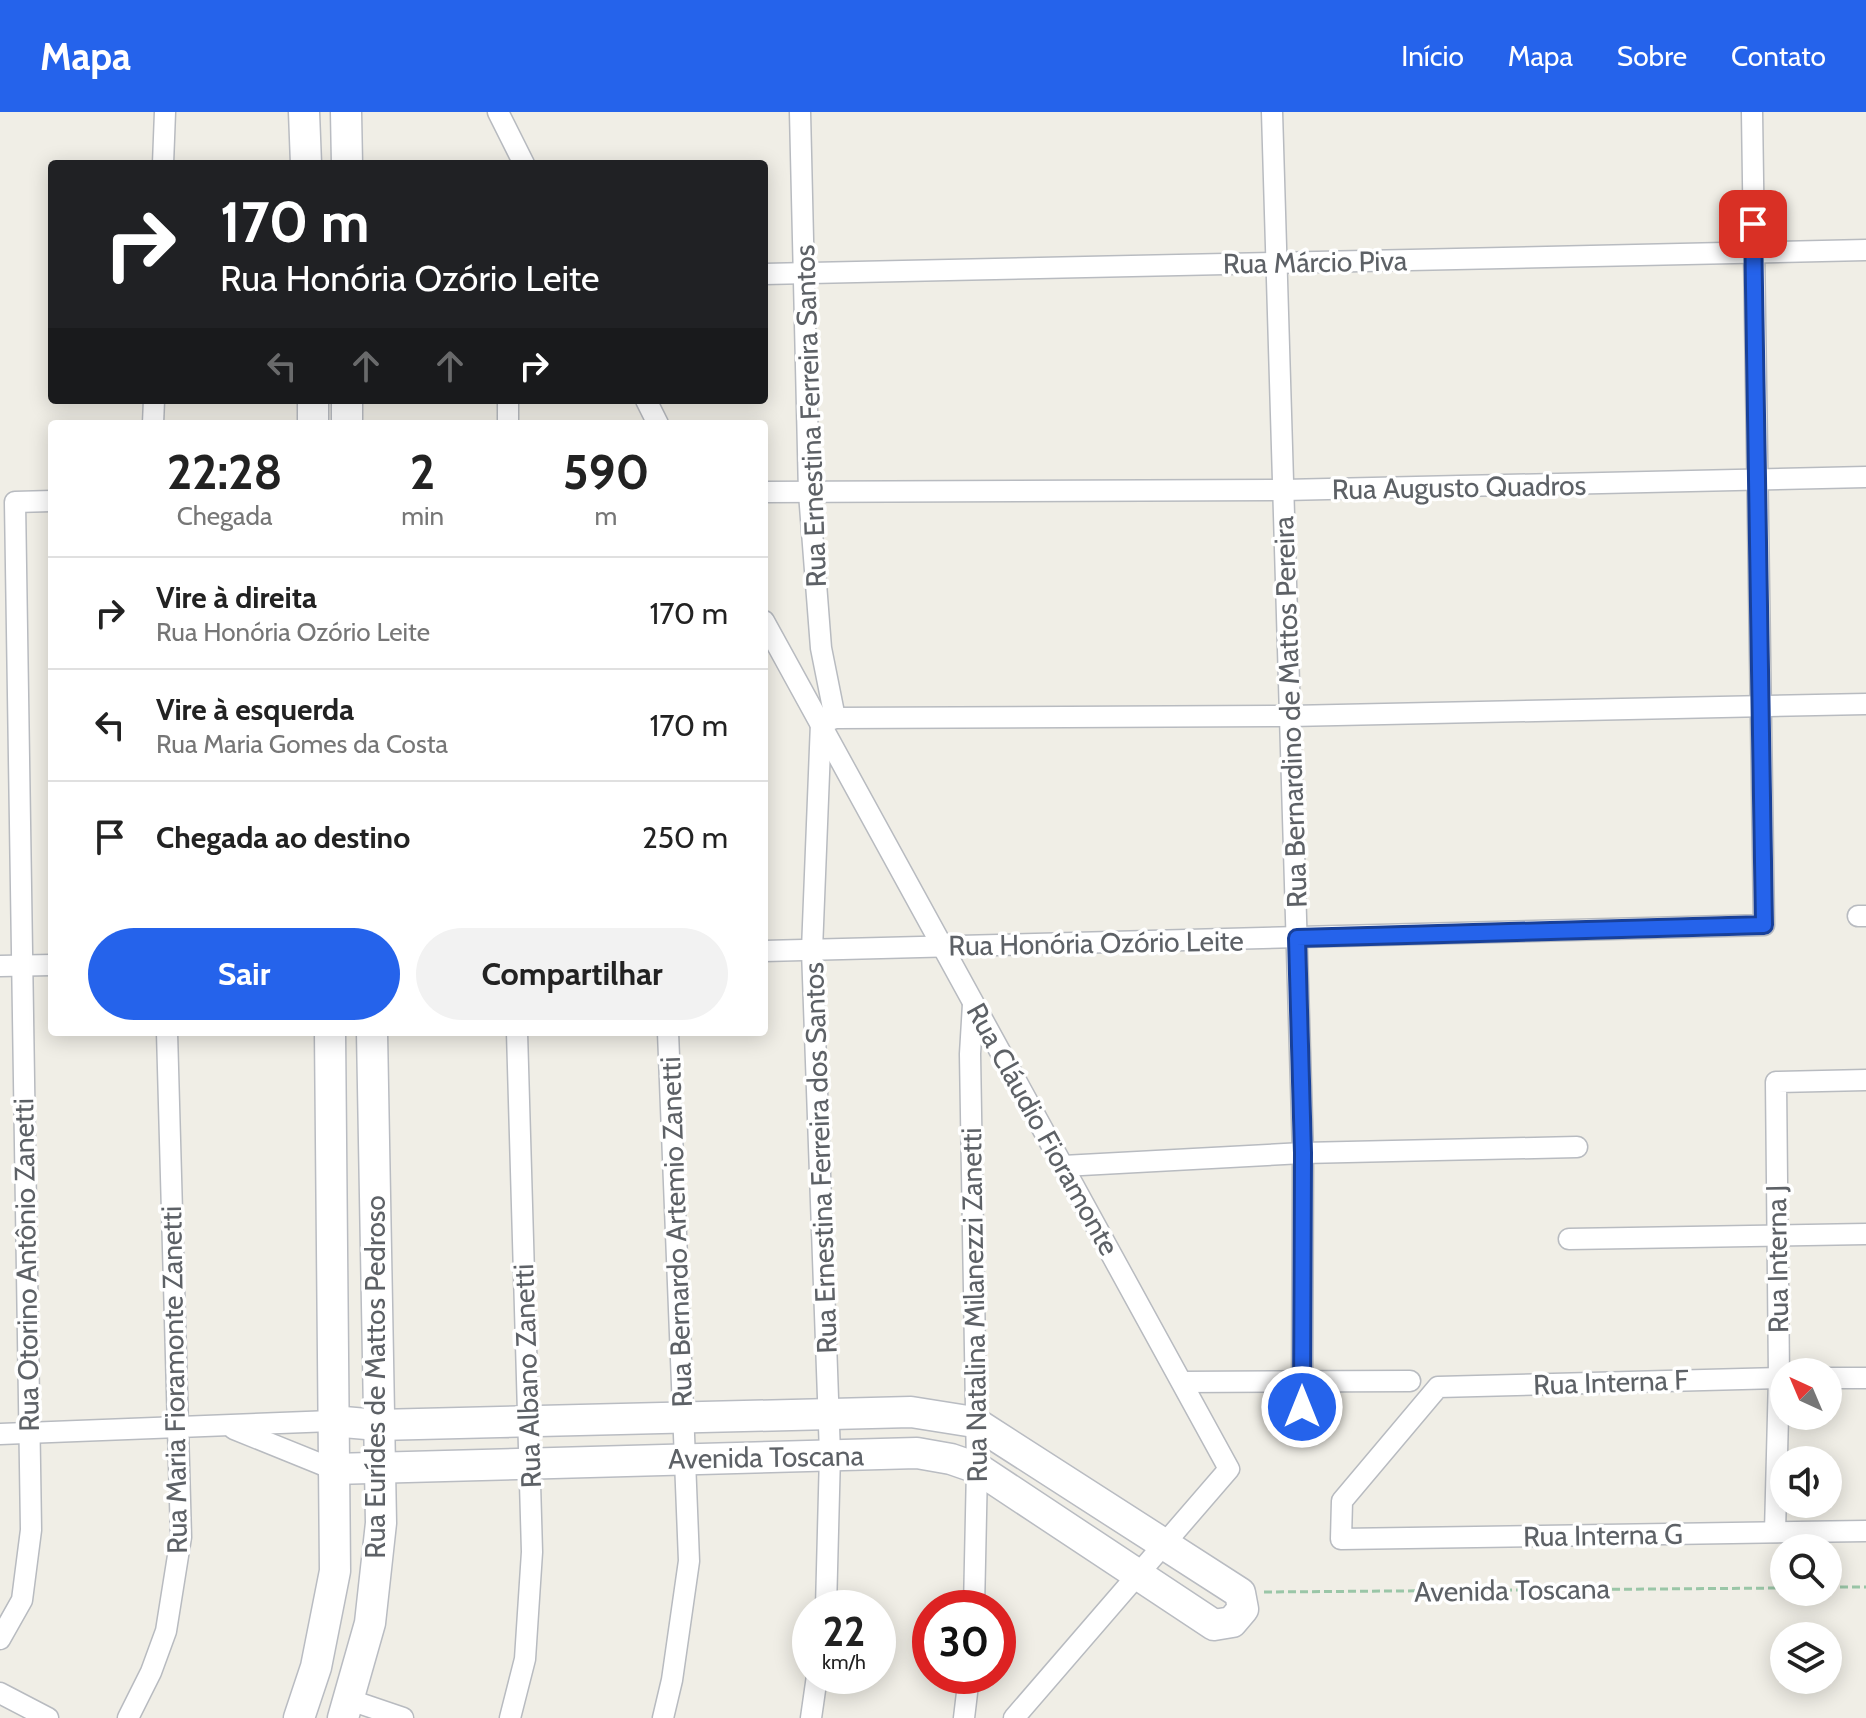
<!DOCTYPE html>
<html lang="pt">
<head>
<meta charset="utf-8">
<style>
  body { margin:0; font-family:Cabin,sans-serif; background:#f2f2f2; color:#222; height:100vh; display:flex; flex-direction:column; font-size:30px; white-space:nowrap }
  * { box-sizing:border-box; margin:0 }
  p { font-size:26px; color:#767676 }
  .icon { flex:none; width:44px; height:44px; fill:none; stroke:currentColor; stroke-width:2; stroke-linecap:round; stroke-linejoin:round }
  .map { position:relative; flex:1; overflow:hidden }
  .panel { position:absolute; left:48px; top:308px; width:720px; height:616px; display:flex; flex-direction:column; background:#fff; border-radius:8px; box-shadow:0 4px 20px #0003 }
  .panel>* { flex:none }
  .banner { position:absolute; left:48px; top:48px; width:720px; height:244px; border-radius:8px; box-shadow:0 4px 20px #0003; background:#202124; color:#fff; overflow:hidden }
  .needle { width:52px; rotate:316deg }
  .controls { position:absolute; left:1770px; top:1246px; display:grid; gap:16px }
  .controls a { display:grid; place-items:center; width:72px; height:72px; border-radius:50%; background:#fff; box-shadow:0 4px 20px #0003; font-size:40px }
  .speed { position:absolute; left:792px; top:1478px; display:flex; gap:16px; font-size:40px; font-weight:700; text-align:center }
  .speed>* { display:grid; place-content:center; width:104px; height:104px; border-radius:50%; background:#fff; box-shadow:0 4px 20px #0003; line-height:1 }
  .speed small { font-size:20px; font-weight:400 }
  .speed .limit { border:12px solid #d22; background:#fff; color:#111 }
  .pin { position:absolute; display:grid; place-items:center; width:68px; height:68px; color:#fff; margin:-34px; border-radius:16px; box-shadow:0 4px 12px #0006 }
  .me { position:absolute; width:88px; margin:-44px; rotate:0deg; stroke-linejoin:round; filter:drop-shadow(0 0 6px #0008) }
  .turn { display:flex; align-items:center; gap:28px; height:168px; padding:0 40px; font-size:36px }
  .turn .icon { width:104px; height:104px; stroke-width:2.5 }
  .turn b { display:block; font-size:56px; line-height:68px }
  .lanes { display:flex; align-items:center; height:76px; padding:0 40px; background:#0003; justify-content:center; gap:40px; direction:ltr }
  .lanes .off { opacity:.35 }
  .eta { display:flex; justify-content:space-evenly; align-items:center; height:136px; text-align:center }
  .eta b { font-size:48px; font-weight:800; line-height:56px }
  .primary-button { display:flex; gap:16px; margin-top:auto; padding:16px 40px }
  .primary-button a { flex:1; height:92px; border-radius:48px; background:#2563eb; color:#fff; font-size:32px; font-weight:800; line-height:92px; text-align:center }
  .primary-button a+a { background:#f2f2f2; color:#222 }
  ul { padding:0; list-style:none }
  li { display:flex; align-items:center; gap:24px; height:112px; padding:0 40px; border-top:2px solid #e0e0e0 }
  li div { flex:1 }
  li b { display:block; font-size:30px }
  li em { font-style:normal }
  header { display:flex; align-items:center; gap:48px; box-sizing:border-box; height:112px; padding:0 40px; background:#2563eb; color:#fff }
  header strong { font-size:38px }
  nav { display:flex; gap:44px; margin-inline-start:auto; font-size:28px }
  .map>svg:first-child { display:block }
  .lines { fill:none; stroke-linecap:round; stroke-linejoin:round }
  .street-casing { stroke:#b8bbc0; stroke-width:23 }
  .secondary-casing { stroke:#b9bcc2; stroke-width:33 }
  .path { stroke:#9ac6a7; stroke-width:3; stroke-dasharray:8 4; stroke-linecap:butt }
  .street { stroke:#fff; stroke-width:20 }
  .secondary { stroke:#fff; stroke-width:30 }
  .route-casing { stroke:#184099; stroke-width:20 }
  .route { stroke:#2563eb; stroke-width:14 }
  .labels { text-anchor:middle; dominant-baseline:central; stroke-width:7; stroke-linejoin:round; paint-order:stroke }
  .street-label { font-size:28px; fill:#5d6166; stroke:#fff }
</style>
</head>
<body>
<header>
<strong>Mapa</strong>
<nav><a>Início</a><a>Mapa</a><a>Sobre</a><a>Contato</a></nav>
</header>
<div class="map">
<svg width="1866" height="1606" viewBox="0 0 1866 1606">
  <rect width="100%" height="100%" fill="#f0eee6"/>
  <g class="lines">
    <g class="street-casing">
      <g id="street">
        <polyline points="498,0 524,52"/>
        <polyline points="800,0 809,381 821,536 835,606"/>
        <polyline points="1272,0 1303,1041 1302,1295"/>
        <polyline points="163,52 165,0"/>
        <polyline points="764,162 1866,138"/>
        <polyline points="508,288 508,312"/>
        <polyline points="646,288 658,312"/>
        <polyline points="153,312 154,288"/>
        <polyline points="764,380 1284,378 1866,365"/>
        <polyline points="764,509 1229,1357 1014,1606"/>
        <polyline points="1858,804 1866,804"/>
        <polyline points="764,839 1764,813 1752,0"/>
        <polyline points="0,854 52,853"/>
        <polyline points="973,892 970,942 977,1356 974,1496"/>
        <polyline points="1063,1054 1303,1041 1577,1035"/>
        <polyline points="1569,1127 1866,1122"/>
        <polyline points="1784,1266 1438,1275 1342,1389 1341,1427 1866,1419"/>
        <polyline points="1828,1266 1866,1266"/>
        <polyline points="1182,1270 1410,1269"/>
        <polyline points="234,1317 333,1357"/>
        <polyline points="0,1322 332,1309"/>
        <polyline points="1775,1420 1779,1265 1776,970 1866,968"/>
        <polyline points="826,1496 830,1342 812,838 821,611 835,606 1290,604 1866,592"/>
        <polyline points="0,1527 22,1488 31,1418 15,390 52,389"/>
        <polyline points="0,1581 48,1606"/>
        <polyline points="350,1588 403,1606"/>
        <polyline points="128,1606 151,1560 166,1519 181,1425 167,920"/>
        <polyline points="510,1606 525,1547 532,1440 517,920"/>
        <polyline points="663,1606 672,1568 689,1449 668,920"/>
        <polyline points="811,1606 817,1564"/>
        <polyline points="964,1606 969,1564"/>
      </g>
    </g>
    <g class="secondary-casing">
      <g id="secondary">
        <polyline points="304,0 306,52"/>
        <polyline points="346,0 347,52"/>
        <polyline points="313,288 313,312"/>
        <polyline points="347,288 347,312"/>
        <polyline points="332,1309 378,1313 911,1300 974,1310 1240,1481 1243,1497 1232,1510 1214,1513 977,1356 951,1347 917,1341 333,1357"/>
        <polyline points="299,1606 316,1555 335,1459 330,920"/>
        <polyline points="343,1606 370,1511 381,1411 372,920"/>
      </g>
    </g>
    <g class="path">
      <polyline points="1828,1475 1866,1475"/>
      <polyline points="1264,1480 1784,1476"/>
    </g>
    <use href="#street" class="street"/>
    <use href="#secondary" class="secondary"/>
  </g>
  <g class="lines">
    <g class="route-casing">
      <polyline id="route" points="1302,1295 1303,1041 1297,826 1764,813 1753,112"/>
    </g>
    <use href="#route" class="route"/>
  </g>
  <g class="labels">
    <g class="street-label">
      <text transform="translate(1315 150) rotate(-1)">Rua Márcio Piva</text>
      <text transform="translate(810 304) rotate(-92)">Rua Ernestina Ferreira Santos</text>
      <text transform="translate(1459 375) rotate(-1)">Rua Augusto Quadros</text>
      <text transform="translate(1290 600) rotate(-92)">Rua Bernardino de Mattos Pereira</text>
      <text transform="translate(1096 831) rotate(-1)">Rua Honória Ozório Leite</text>
      <text transform="translate(1043 1017) rotate(61)">Rua Cláudio Fioramonte</text>
      <text transform="translate(820 1046) rotate(-92)">Rua Ernestina Ferreira dos Santos</text>
      <text transform="translate(676 1120) rotate(-92)">Rua Bernardo Artemio Zanetti</text>
      <text transform="translate(1777 1147) rotate(-91)">Rua Interna J</text>
      <text transform="translate(26 1153) rotate(-91)">Rua Otorino Antônio Zanetti</text>
      <text transform="translate(974 1193) rotate(-91)">Rua Natalina Milanezzi Zanetti</text>
      <text transform="translate(527 1264) rotate(-92)">Rua Albano Zanetti</text>
      <text transform="translate(375 1265) rotate(-90)">Rua Eurídes de Mattos Pedroso</text>
      <text transform="translate(174 1268) rotate(-91)">Rua Maria Fioramonte Zanetti</text>
      <text transform="translate(1611 1270) rotate(-2)">Rua Interna F</text>
      <text transform="translate(766 1345) rotate(-1)">Avenida Toscana</text>
      <text transform="translate(1603 1423) rotate(-1)">Rua Interna G</text>
      <text transform="translate(1512 1478) rotate(-1)">Avenida Toscana</text>
    </g>
  </g>
</svg>
<div class="controls">
<a><svg class="needle" viewBox="-14 -14 28 28"><path d="M0-13l5 13h-10z" fill="#e53935"/><path d="M0 13l5-13h-10z" fill="#767676"/></svg></a>
<a><svg class="icon" aria-label="sound" viewBox="0 0 24 24"><path d="M4 9h4l5-4v14l-5-4H4zM17 9q2 3 0 6"/></svg></a>
<a><svg class="icon" aria-label="search" viewBox="0 0 24 24"><circle cx="10" cy="10" r="6"/><path d="M15 15l6 6"/></svg></a>
<a><svg class="icon" aria-label="layers" viewBox="0 0 24 24"><path d="M12 4l9 5-9 5-9-5zM3 14l9 5 9-5"/></svg></a>
</div>
<div class="speed"><div>22<small>km/h</small></div><div class="limit">30</div></div>
<div class="pin" style="left:1753px;top:112px;background:#d93025"><svg class="icon" aria-label="arrive" viewBox="0 0 24 24"><path d="M6 21V4h12l-3 4 3 4H6"/></svg></div>
<svg class="me" style="left:1302px;top:1295px" viewBox="-20 -20 40 40"><circle r="17" fill="#2563eb" stroke="#fff" stroke-width="3"/><path d="M0-11L8 9 0 5-8 9z" fill="#fff"/></svg>
<div class="banner">
<div class="turn"><svg class="icon" aria-label="right" viewBox="0 0 24 24"><path d="M7 20v-9h11M14 6l5 5-5 5"/></svg><div><b>170 m</b>Rua Honória Ozório Leite</div></div>
<div class="lanes"><svg class="icon off" aria-label="left" viewBox="0 0 24 24"><path d="M17 20v-9H6M10 6l-5 5 5 5"/></svg><svg class="icon off" aria-label="ahead" viewBox="0 0 24 24"><path d="M12 20V5M6 11l6-6 6 6"/></svg><svg class="icon off" aria-label="ahead" viewBox="0 0 24 24"><path d="M12 20V5M6 11l6-6 6 6"/></svg><svg class="icon" aria-label="right" viewBox="0 0 24 24"><path d="M7 20v-9h11M14 6l5 5-5 5"/></svg></div>
</div>
<section class="panel">
<div class="eta">
<div><b>22:28</b><p>Chegada</p></div>
<div><b>2</b><p>min</p></div>
<div><b>590</b><p>m</p></div>
</div>
<ul>
<li><svg class="icon" aria-label="right" viewBox="0 0 24 24"><path d="M7 20v-9h11M14 6l5 5-5 5"/></svg><div><b>Vire à direita</b><p>Rua Honória Ozório Leite</p></div><em>170 m</em></li>
<li><svg class="icon" aria-label="left" viewBox="0 0 24 24"><path d="M17 20v-9H6M10 6l-5 5 5 5"/></svg><div><b>Vire à esquerda</b><p>Rua Maria Gomes da Costa</p></div><em>170 m</em></li>
<li><svg class="icon" aria-label="arrive" viewBox="0 0 24 24"><path d="M6 21V4h12l-3 4 3 4H6"/></svg><div><b>Chegada ao destino</b></div><em>250 m</em></li>
</ul>
<div class="primary-button"><a>Sair</a><a>Compartilhar</a></div>
</section>
</div>
</body>
</html>
